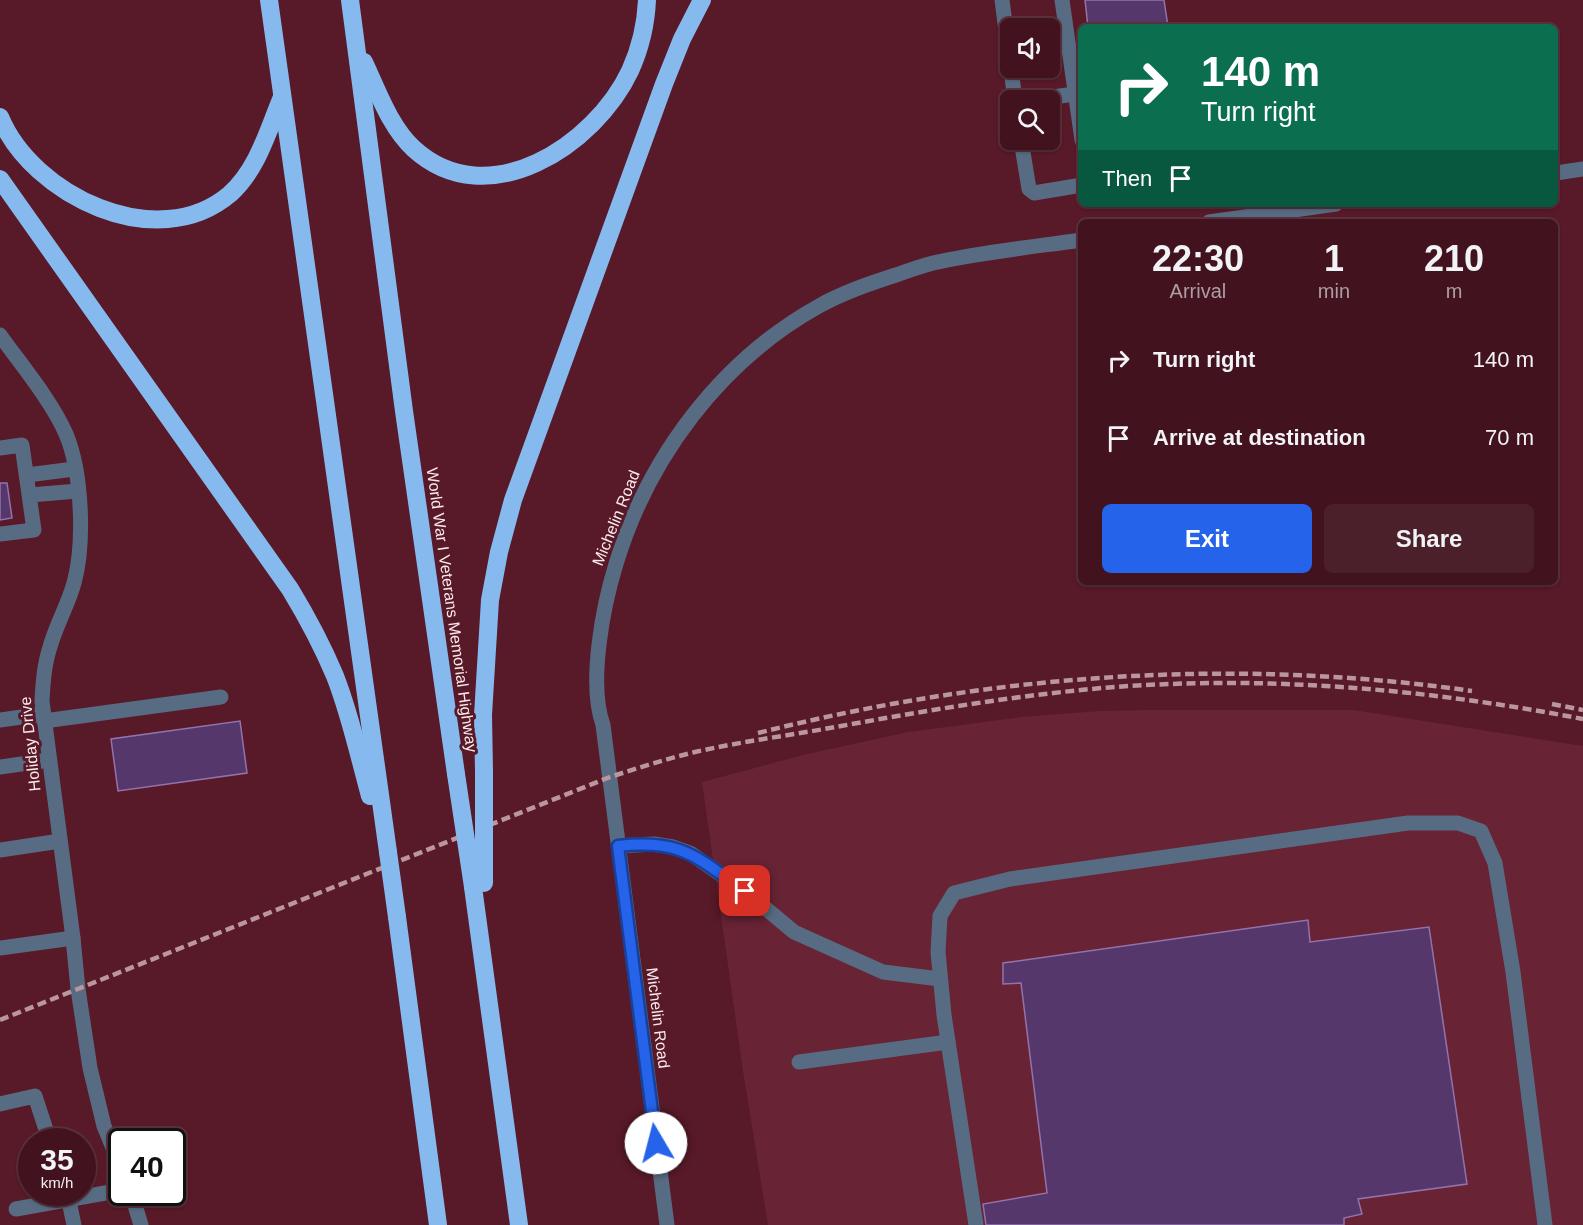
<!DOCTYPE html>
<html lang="en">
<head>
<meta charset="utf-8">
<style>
  body { margin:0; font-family:Helvetica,sans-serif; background:#4c202b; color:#f1f3f6; height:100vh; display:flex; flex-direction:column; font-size:22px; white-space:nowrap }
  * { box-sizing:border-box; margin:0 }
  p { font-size:20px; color:#ae9ea4 }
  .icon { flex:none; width:33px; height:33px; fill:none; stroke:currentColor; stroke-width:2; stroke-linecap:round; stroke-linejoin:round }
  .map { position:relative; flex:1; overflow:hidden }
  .side { position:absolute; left:1078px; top:219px; width:480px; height:366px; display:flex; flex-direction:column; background:#42131e; border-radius:9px; box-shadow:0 2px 4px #0004,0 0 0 2px #5a323c }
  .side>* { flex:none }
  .top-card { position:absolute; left:1078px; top:24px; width:480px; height:183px; border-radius:9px; box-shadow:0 2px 4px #0004,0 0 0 2px #5a323c; background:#0b6e4f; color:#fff; overflow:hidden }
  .buttons { position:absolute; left:1000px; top:18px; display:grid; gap:12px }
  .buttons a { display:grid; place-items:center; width:60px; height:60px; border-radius:9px; background:#42131e; box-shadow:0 2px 4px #0004,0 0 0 2px #5a323c; font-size:30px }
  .speed { position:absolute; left:18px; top:1128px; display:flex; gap:12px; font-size:30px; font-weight:700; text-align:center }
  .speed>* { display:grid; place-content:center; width:78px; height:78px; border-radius:50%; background:#42131e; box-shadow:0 2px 4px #0004,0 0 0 2px #5a323c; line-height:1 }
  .speed small { font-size:15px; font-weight:400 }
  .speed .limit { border:3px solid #111; border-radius:9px; background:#fff; color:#111 }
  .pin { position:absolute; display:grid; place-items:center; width:51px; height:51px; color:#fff; margin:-26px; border-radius:12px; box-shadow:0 3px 9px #0006 }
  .me { position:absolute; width:66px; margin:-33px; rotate:352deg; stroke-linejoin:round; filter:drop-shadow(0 0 4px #0008) }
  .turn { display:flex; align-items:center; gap:21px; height:126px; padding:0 24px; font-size:27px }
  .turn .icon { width:78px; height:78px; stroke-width:2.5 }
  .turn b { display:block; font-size:42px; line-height:51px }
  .then { display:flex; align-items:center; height:57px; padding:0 24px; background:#0003; gap:12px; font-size:22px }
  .eta { display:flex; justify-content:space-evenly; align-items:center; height:102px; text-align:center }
  .eta b { font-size:36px; font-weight:700; line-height:42px }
  .primary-button { display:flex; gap:12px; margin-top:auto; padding:12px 24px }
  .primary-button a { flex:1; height:69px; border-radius:9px; background:#2563eb; color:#fff; font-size:24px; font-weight:700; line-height:69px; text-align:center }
  .primary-button a+a { background:#4c202b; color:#f1f3f6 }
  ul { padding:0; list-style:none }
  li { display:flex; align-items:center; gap:18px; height:78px; padding:0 24px }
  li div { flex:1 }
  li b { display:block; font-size:22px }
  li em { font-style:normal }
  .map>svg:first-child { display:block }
  .built { fill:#682334 }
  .building { fill:#56376c; stroke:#9472ac; stroke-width:1.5 }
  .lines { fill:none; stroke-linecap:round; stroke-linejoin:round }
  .minor { stroke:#576c82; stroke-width:15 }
  .highway { stroke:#86baef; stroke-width:18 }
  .rail { stroke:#ba979e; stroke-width:4.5; stroke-dasharray:9 4.5; stroke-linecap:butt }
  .highway-bridge { stroke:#86baef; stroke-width:18 }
  .route-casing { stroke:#184099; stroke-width:15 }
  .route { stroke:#2563eb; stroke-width:10 }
  .labels { text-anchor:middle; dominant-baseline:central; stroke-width:6; stroke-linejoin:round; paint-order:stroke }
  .street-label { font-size:16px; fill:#fbeaec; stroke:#581928 }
</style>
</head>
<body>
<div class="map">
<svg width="1583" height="1225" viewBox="0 0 1583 1225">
  <rect width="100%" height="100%" fill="#581928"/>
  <polygon class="built" points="1147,710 1354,710 1583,746 1583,1225 768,1225 743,1071 702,782 807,754 908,732 1021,717 1099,711"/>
  <g class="building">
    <polygon points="1085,0 1164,0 1168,27 1088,27"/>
    <polygon points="0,483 7,483 12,518 0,520"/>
    <polygon points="240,721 247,773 118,791 111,739"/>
    <polygon points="1308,920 1310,942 1429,927 1467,1184 1358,1199 1362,1214 1344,1218 1344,1225 986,1225 983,1204 1047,1193 1021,983 1003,984 1003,963"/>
  </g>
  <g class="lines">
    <g class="minor">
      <polyline points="1002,0 1015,100"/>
      <polyline points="1062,0 1082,140"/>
      <polyline points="1031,100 1082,93"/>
      <polyline points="1021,140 1029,189 1034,193 1082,185"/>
      <polyline points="1556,173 1583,169"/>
      <polyline points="1209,222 1336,204"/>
      <path d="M0,335c22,31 51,65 66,99 16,38 19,109 8,149 -6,22 -18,42 -24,64 -6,18 -7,36 -8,54l31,237 5,51 12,79 14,58 18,44"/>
      <polyline points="0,448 22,445 34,530 0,534"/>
      <polyline points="27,475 74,469"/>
      <polyline points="30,495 78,491"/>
      <polyline points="0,720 43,714"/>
      <polyline points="44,721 221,697"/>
      <polyline points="0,767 49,760"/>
      <polyline points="619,846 654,844 673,847 690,853 745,891 794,932 883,972 940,979"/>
      <polyline points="0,850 60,841"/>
      <polyline points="0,948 73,938"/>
      <polyline points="799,1062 948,1042"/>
      <polyline points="0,1104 35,1096 50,1142"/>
      <polyline points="67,1192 74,1225"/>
      <polyline points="131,1192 141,1225"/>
      <polyline points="16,1209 122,1190"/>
      <path d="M667,1225l-64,-500c-15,-42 0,-119 13,-161 32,-106 104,-203 203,-258 25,-14 52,-23 80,-32 11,-4 23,-8 34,-11 49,-11 99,-16 149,-23"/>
      <polyline points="976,1225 944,1015 938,952 940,916 954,893 1010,879 1408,823 1458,823 1481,831 1495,863 1513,972 1545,1225"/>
    </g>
    <g class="highway">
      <polyline points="269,0 388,852"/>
      <polyline points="350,0 404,411 456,774"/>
      <path d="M364,62c14,30 26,65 50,87 74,67 181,-4 216,-78 10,-22 16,-47 17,-71"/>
      <path d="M0,117c32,78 157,139 230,77 28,-25 38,-64 52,-97"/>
      <path d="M0,179l290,410c17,28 32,56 45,87 15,38 24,80 35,120"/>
      <polyline points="484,771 483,715 490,600 499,552 513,500 664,84 682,39 702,0"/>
      <polyline points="473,887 519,1225"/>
      <polyline points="397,917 438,1225"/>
    </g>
    <g class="rail">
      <polyline points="1552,704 1583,710"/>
      <path d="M758,733c233,-59 476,-76 714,-42"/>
      <path d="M0,1020l610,-243c28,-9 56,-18 85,-25 48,-11 98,-17 146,-26 83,-15 166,-29 250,-37 165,-15 330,-1 492,30"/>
    </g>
    <g class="highway-bridge">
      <polyline points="456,774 473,887"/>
      <polyline points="388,852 397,917"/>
      <polyline points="484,883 484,771"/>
    </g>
  </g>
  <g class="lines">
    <g class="route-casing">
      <path id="route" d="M656,1143l-38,-297c64,-7 78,11 127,45"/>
    </g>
    <use href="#route" class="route"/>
  </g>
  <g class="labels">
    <g class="street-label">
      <text transform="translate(616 518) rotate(-68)">Michelin Road</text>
      <text transform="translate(452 610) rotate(82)">World War I Veterans Memorial Highway</text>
      <text transform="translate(30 744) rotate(-96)">Holiday Drive</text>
      <text transform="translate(658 1018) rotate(83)">Michelin Road</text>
    </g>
  </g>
</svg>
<div class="buttons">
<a><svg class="icon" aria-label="sound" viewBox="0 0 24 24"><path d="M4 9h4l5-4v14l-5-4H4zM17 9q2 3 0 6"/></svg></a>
<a><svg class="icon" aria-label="search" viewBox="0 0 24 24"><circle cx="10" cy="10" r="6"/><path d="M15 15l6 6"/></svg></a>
</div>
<div class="speed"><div>35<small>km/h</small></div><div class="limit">40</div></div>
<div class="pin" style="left:745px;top:891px;background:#d93025"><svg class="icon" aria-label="arrive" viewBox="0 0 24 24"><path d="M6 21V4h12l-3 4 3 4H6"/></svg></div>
<svg class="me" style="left:656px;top:1143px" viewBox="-20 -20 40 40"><circle r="19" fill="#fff"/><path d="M0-13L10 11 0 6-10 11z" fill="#2563eb"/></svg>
<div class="top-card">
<div class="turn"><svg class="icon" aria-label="right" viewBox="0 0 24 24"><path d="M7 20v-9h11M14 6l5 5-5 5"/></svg><div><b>140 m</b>Turn right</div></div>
<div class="then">Then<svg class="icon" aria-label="arrive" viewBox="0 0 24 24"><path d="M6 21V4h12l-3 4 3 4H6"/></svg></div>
</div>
<section class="side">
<div class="eta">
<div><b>22:30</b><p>Arrival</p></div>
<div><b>1</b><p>min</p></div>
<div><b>210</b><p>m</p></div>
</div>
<ul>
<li><svg class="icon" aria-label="right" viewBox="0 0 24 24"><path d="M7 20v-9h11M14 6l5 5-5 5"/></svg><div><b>Turn right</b></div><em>140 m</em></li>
<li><svg class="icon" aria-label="arrive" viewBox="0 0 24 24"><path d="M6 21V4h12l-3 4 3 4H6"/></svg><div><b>Arrive at destination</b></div><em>70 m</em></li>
</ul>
<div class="primary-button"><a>Exit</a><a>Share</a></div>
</section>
</div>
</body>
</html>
